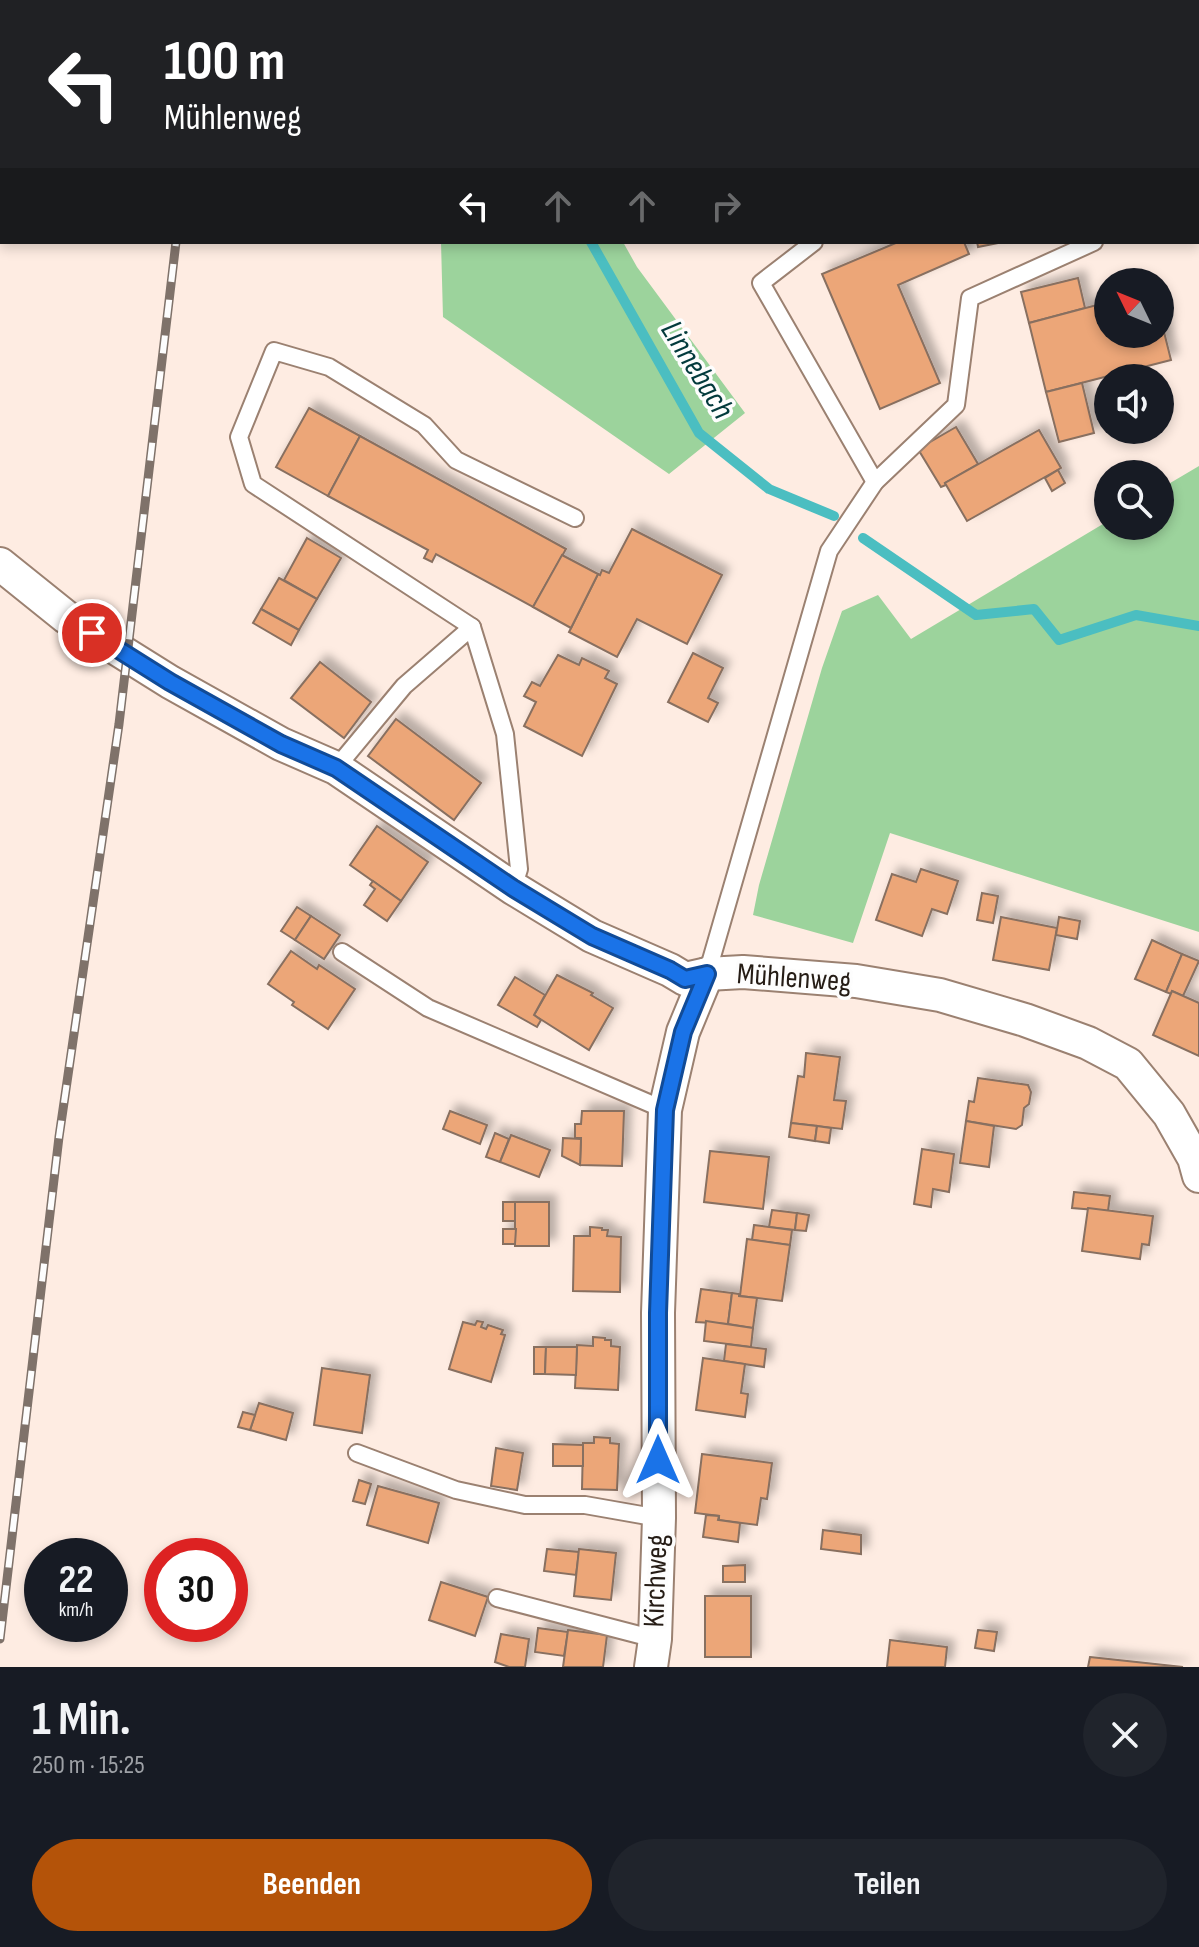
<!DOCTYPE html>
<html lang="de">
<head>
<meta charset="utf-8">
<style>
  body { margin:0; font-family:"Sofia Sans Condensed",sans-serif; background:#20242c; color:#f1f3f6; height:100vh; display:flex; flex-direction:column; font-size:30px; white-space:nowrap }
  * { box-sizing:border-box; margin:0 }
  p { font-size:26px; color:#9ea1a6 }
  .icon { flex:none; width:44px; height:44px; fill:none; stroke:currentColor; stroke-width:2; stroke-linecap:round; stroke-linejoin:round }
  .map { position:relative; height:1667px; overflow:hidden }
  .details { display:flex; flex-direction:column; background:#171b24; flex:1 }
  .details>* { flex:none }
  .banner { position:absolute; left:0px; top:0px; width:1200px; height:244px; box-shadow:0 4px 12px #0003; background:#202124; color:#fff; overflow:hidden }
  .needle { width:52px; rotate:313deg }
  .controls { position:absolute; left:1094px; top:268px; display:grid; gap:16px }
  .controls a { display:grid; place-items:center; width:80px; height:80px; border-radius:50%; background:#171b24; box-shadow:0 4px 12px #0003; font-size:40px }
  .speed { position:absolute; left:24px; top:1538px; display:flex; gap:16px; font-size:40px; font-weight:700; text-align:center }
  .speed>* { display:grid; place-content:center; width:104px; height:104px; border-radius:50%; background:#171b24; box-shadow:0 4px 12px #0003; line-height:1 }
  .speed small { font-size:20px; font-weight:400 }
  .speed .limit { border:12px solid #d22; background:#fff; color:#111 }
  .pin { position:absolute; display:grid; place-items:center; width:68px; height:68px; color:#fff; margin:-34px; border:4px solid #fff; border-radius:50%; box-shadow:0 2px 8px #0007 }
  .me { position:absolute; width:88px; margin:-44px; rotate:0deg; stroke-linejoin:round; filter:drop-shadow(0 0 6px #0008) }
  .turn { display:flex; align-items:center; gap:28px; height:168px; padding:0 32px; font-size:36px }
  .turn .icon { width:104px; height:104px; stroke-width:2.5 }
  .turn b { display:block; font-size:56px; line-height:68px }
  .lanes { display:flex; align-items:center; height:76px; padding:0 32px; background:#0003; justify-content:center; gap:40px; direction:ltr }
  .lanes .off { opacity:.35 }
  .round { display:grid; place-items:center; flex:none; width:84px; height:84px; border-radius:42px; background:#20242c }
  .head { display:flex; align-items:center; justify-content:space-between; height:136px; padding:0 32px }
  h1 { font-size:48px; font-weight:700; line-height:60px }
  .action { display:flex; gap:16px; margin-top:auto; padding:16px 32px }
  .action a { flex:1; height:92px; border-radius:48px; background:#b45309; color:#fff; font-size:32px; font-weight:700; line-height:92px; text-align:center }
  .action a+a { background:#20242c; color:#f1f3f6 }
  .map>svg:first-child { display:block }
  .green { fill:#9cd39c }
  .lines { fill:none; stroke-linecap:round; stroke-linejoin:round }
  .stream { stroke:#4bbec1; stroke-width:10 }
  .building { fill:#eca678; stroke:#886f60; stroke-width:2; filter:url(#shadow) }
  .lane-casing { stroke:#9b8171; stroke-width:20 }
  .street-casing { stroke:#9b8171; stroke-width:36 }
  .lane { stroke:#fff; stroke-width:16 }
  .street { stroke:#fff; stroke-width:32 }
  .rail-casing { stroke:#7f726a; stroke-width:9 }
  .rail { stroke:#fdfdfd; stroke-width:6; stroke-dasharray:18; stroke-linecap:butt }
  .route-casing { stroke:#114b97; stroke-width:20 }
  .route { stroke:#1a73e8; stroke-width:14 }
  .labels { text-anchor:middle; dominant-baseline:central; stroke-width:7; stroke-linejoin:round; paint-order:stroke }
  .street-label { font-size:30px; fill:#251c15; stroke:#fdfdfd }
  .water-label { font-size:32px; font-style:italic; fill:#023a3c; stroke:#fdfdfd }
</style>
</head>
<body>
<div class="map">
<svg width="1199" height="1667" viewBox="0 0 1199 1667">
  <defs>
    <filter id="shadow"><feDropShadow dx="7" dy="-7" stdDeviation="4" flood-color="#0004"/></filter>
  </defs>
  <rect width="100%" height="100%" fill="#feece2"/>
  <g class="green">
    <polygon points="242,0 484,0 485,2 247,2"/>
    <polygon points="441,242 623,242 637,267 745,413 669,474 443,317"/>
    <polygon points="1199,466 1199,932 890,833 853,943 753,915 759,885 822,668 842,611 878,595 911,639 1108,521 1108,526 1160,526 1160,489"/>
  </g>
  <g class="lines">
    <g class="stream">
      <polyline points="474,0 475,2"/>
      <polyline points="591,242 699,433 769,489 834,516"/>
      <polyline points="863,538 976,615 1034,609 1059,640 1136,615 1199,626"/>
    </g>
  </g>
  <g class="building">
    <polygon points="898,242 964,242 969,254 898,285 940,383 880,409 822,274"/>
    <polygon points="977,242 1003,242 978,247"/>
    <polygon points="1078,278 1085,308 1029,323 1021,292"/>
    <polygon points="1108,302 1108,334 1160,334 1160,316 1171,360 1046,392 1029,323"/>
    <polygon points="1082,383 1094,433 1059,442 1046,392"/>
    <polygon points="309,408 360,436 328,496 276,467"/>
    <polygon points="956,427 978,464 945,483 946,485 941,487 918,449"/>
    <polygon points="1039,430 1061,468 967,521 945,483"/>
    <polygon points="360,436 566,549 533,607 436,554 432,562 424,558 428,550 328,496"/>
    <polygon points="1058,470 1065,483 1052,491 1045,478"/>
    <polygon points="632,529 722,575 687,644 637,619 617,657 569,632 598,574 600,575 602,570 609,573"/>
    <polygon points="307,538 341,558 317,599 284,580"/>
    <polygon points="562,555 598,574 571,628 533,607"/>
    <polygon points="279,578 317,599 299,630 261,609"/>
    <polygon points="261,609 299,630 291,645 253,623"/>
    <polygon points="693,653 723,668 708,698 718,703 708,722 668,702"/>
    <polygon points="558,655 579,665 582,658 609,671 605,678 617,684 582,756 524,726 536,702 524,696 532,682 540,686"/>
    <polygon points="320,662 371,702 344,738 291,698"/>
    <polygon points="396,719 481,783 454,820 368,756"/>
    <polygon points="377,826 428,862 401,901 350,865"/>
    <polygon points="921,869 958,881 947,914 932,909 922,936 876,920 892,874 916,882"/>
    <polygon points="373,881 401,901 387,921 364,905 375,889 370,885"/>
    <polygon points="982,893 998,896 993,923 977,920"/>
    <polygon points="297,907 311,916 295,940 281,931"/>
    <polygon points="311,916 340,935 324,959 295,940"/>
    <polygon points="1001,917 1057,928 1049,970 993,960"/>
    <polygon points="1059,917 1080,921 1077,939 1056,935"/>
    <polygon points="1152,940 1182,954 1166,992 1135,979"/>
    <polygon points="291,951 317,969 319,965 355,989 328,1029 292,1005 294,1002 268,984"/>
    <polygon points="1182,954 1199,961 1183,996 1172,991 1171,994 1166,992"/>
    <polygon points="557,975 593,993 591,995 613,1008 589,1050 534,1015"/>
    <polygon points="515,977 545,995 534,1015 541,1020 537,1027 498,1005"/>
    <polygon points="1172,991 1199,1003 1199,1056 1153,1035"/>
    <polygon points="806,1053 840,1057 834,1100 846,1101 842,1129 791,1123 798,1076 804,1077"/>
    <polygon points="978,1078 1028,1085 1031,1092 1029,1104 1024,1108 1022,1125 1016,1129 966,1121 969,1101 974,1102"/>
    <polygon points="450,1111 487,1125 480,1144 443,1129"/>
    <polygon points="582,1111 624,1111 622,1166 580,1165 581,1138 575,1138 575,1124 581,1124"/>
    <polygon points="966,1121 994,1126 989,1167 960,1163"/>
    <polygon points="791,1123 817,1126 815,1141 789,1137"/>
    <polygon points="817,1126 831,1128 829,1143 815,1141"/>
    <polygon points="495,1133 509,1139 500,1162 486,1157"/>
    <polygon points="511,1135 550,1150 539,1177 500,1162"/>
    <polygon points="563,1138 581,1139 580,1165 562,1156"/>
    <polygon points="922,1149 954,1154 949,1192 933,1189 931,1207 914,1204"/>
    <polygon points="710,1151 769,1157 763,1209 704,1202"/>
    <polygon points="1074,1192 1110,1196 1108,1211 1072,1208"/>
    <rect x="503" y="1202" width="12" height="19"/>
    <rect x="515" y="1202" width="34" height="44"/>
    <polygon points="1088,1208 1153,1216 1149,1245 1142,1244 1140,1259 1082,1251"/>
    <polygon points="772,1210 797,1213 795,1230 769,1227"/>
    <polygon points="797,1213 809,1215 806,1231 795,1230"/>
    <polygon points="754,1225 792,1230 790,1245 752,1240"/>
    <polygon points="590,1227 602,1228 602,1230 608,1230 607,1236 621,1237 620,1292 573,1291 574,1236 590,1236"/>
    <polygon points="503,1229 516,1229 515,1244 503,1244"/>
    <polygon points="747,1239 790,1245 782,1301 740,1296"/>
    <polygon points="701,1289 732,1293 728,1324 696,1322"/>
    <polygon points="732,1293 739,1294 739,1296 757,1298 753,1328 728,1324"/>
    <polygon points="477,1321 483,1322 481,1327 486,1329 488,1325 503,1330 501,1334 505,1335 491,1382 449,1369 463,1322 475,1325"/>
    <polygon points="706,1321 753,1328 751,1347 704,1341"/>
    <polygon points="593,1337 605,1338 605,1340 611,1340 611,1346 620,1347 618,1390 575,1388 577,1345 593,1346"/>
    <polygon points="726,1344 766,1349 764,1367 724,1361"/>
    <polygon points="534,1347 546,1347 545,1374 534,1374"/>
    <polygon points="546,1347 577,1347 576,1375 545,1374"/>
    <polygon points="703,1358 745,1364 741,1393 748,1394 745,1417 696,1410"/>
    <polygon points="322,1368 370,1375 362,1433 314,1425"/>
    <polygon points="259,1403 293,1413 286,1440 250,1430"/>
    <polygon points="243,1412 255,1415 250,1430 238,1427"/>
    <polygon points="594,1437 610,1438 610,1443 619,1444 617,1490 582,1489 583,1443 594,1443"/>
    <polygon points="553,1444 583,1445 583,1466 553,1466"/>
    <polygon points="496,1448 523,1453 517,1490 491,1486"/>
    <polygon points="702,1454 772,1463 767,1499 761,1498 757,1525 719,1520 719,1516 695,1513"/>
    <polygon points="359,1480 371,1484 365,1504 353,1501"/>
    <polygon points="378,1486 439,1503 428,1543 367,1525"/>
    <polygon points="706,1515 719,1516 718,1520 740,1523 738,1542 703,1537"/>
    <polygon points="823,1530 861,1535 861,1554 821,1549"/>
    <polygon points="547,1549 579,1552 576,1575 544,1571"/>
    <polygon points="579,1549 616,1553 611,1600 574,1596"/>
    <polygon points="745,1565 745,1582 723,1582 723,1566"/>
    <polygon points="441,1582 488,1597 475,1636 429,1620"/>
    <rect x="705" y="1596" width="46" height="61"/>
    <polygon points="538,1628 568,1632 564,1656 535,1652"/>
    <polygon points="568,1630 607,1635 603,1667 563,1667"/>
    <polygon points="978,1630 997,1632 994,1651 975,1648"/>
    <polygon points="501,1634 529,1639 525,1667 509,1667 495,1662"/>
    <polygon points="890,1640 947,1647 945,1667 887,1667"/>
    <polygon points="1090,1657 1183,1667 1088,1667"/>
  </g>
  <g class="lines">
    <g class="lane-casing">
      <g id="lane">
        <polyline points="1198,169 1199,168"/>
        <polyline points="814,242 761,283 875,482"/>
        <polyline points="336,768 404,686 472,627"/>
        <polyline points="513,888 519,869 505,734 472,627 253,484 239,437 274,351 329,367 424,425 456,460 575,518"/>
        <polyline points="342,952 428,1008 665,1110"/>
        <polyline points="707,974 829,551 875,482 956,405 970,298 1094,242"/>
        <polyline points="357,1453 456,1490 525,1505 585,1505 659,1518"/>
        <polyline points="497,1598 655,1639"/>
      </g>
    </g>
    <g class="street-casing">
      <g id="street">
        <polyline points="0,564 66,617 170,682 281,744 336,768 513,888 592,936 670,970 685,979 707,974 743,972 856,981 940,995 1025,1020 1088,1043 1128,1064 1169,1114 1194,1158 1199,1176"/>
        <polyline points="651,1667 655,1639 659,1518 658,1313 665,1110 683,1032 707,974"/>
      </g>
    </g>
    <use href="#lane" class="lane"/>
    <use href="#street" class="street"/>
    <g class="rail-casing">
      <g id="rail">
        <polyline points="205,2 205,0"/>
        <polyline points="0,1639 59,1137 119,724 176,242"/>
      </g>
    </g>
    <use href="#rail" class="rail"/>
  </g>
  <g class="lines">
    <g class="route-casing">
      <polyline id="route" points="92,633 170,682 281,744 336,768 513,888 592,936 670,970 685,979 707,974 683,1032 665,1110 658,1313 658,1460"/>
    </g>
    <use href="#route" class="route"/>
  </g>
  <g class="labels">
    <g class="street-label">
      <text transform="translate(794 978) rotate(4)">Mühlenweg</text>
      <text transform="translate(656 1581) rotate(-88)">Kirchweg</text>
    </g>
    <g class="water-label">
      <text transform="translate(697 370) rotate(58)">Linnebach</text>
    </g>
  </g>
</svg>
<div class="controls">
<a><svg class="needle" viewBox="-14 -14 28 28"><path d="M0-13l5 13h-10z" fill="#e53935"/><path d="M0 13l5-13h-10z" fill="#9ea1a6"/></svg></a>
<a><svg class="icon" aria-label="sound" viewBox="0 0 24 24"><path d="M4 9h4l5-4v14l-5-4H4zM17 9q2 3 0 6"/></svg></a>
<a><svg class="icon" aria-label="search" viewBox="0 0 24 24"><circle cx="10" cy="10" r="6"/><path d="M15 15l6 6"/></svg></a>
</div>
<div class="speed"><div>22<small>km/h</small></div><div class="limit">30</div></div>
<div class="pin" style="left:92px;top:633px;background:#d93025"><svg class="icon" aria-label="arrive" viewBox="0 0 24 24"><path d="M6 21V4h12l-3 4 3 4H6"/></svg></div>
<svg class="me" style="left:658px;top:1460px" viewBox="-20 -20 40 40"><path d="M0-17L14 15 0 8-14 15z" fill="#1a73e8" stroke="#fff" stroke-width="4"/></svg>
<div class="banner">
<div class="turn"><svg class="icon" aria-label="left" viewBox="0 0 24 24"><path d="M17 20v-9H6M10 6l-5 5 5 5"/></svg><div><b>100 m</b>Mühlenweg</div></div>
<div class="lanes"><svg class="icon" aria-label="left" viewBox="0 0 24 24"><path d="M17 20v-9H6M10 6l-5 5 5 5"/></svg><svg class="icon off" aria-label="ahead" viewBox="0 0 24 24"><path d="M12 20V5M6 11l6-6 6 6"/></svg><svg class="icon off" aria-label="ahead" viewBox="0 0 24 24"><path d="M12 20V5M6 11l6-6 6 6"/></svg><svg class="icon off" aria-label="right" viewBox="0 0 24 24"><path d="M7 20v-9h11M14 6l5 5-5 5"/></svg></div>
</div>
</div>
<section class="details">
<div class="head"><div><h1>1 Min.</h1><p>250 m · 15:25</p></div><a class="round"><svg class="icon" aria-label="close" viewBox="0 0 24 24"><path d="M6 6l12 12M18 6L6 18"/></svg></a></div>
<div class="action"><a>Beenden</a><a>Teilen</a></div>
</section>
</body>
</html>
